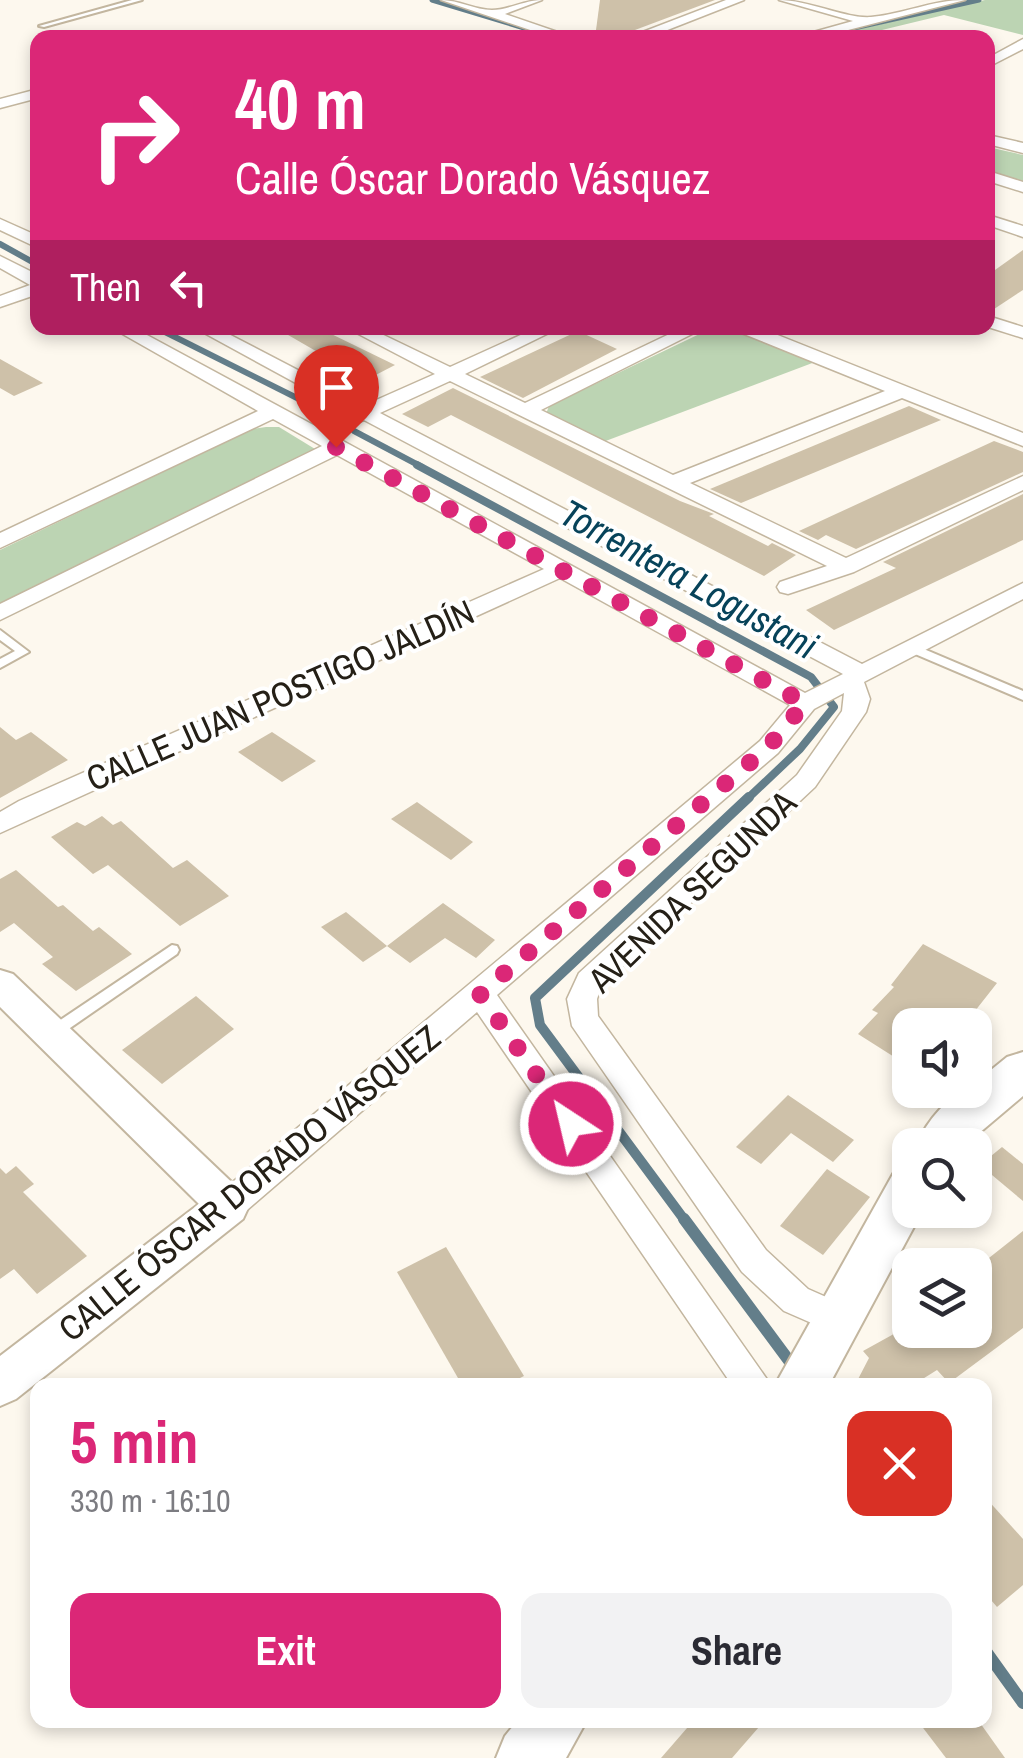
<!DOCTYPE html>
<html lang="en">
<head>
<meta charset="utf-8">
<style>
  body { margin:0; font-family:"Archivo Narrow",sans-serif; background:#f2f2f3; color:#2b2b33; height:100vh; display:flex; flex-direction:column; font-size:38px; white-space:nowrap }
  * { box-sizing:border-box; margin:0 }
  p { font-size:32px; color:#7c7c81 }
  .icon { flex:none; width:55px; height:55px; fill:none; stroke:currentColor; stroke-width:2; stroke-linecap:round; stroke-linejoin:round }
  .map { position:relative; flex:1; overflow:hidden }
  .sheet { position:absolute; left:30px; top:1378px; width:962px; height:350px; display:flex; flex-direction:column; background:#fff; border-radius:20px; box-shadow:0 5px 15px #0003 }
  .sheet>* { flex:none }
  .guide { position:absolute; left:30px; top:30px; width:965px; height:305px; border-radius:20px; box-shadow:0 5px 15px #0003; background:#db2777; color:#fff; overflow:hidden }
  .fabs { position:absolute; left:892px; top:1008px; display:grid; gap:20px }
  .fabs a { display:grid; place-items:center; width:100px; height:100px; border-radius:20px; background:#fff; box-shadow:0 5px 15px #0003; font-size:50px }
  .pin { position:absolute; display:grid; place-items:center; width:85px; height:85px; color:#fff; margin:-102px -42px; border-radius:50% 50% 50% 0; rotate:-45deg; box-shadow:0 0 10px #0007 }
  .pin .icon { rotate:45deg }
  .me { position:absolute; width:110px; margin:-55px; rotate:325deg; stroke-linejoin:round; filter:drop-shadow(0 0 8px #0008) }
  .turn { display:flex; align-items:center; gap:35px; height:210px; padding:0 40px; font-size:45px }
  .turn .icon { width:130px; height:130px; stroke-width:2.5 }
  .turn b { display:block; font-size:70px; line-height:85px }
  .then { display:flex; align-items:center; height:95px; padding:0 40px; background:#0003; gap:20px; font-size:38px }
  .round { display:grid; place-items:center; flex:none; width:105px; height:105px; border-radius:20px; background:#f2f2f3 }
  .head { display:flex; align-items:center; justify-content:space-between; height:170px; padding:0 40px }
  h1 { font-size:60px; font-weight:800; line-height:75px; color:#db2777 }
  .action { display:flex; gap:20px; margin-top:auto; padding:20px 40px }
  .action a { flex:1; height:115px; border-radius:20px; background:#db2777; color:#fff; font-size:40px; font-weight:800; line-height:115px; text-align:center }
  .action a+a { background:#f2f2f3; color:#2b2b33 }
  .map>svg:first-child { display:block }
  .green { fill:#bcd4b3 }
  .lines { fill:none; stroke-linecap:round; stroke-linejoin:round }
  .stream-far4 { stroke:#637e8a; stroke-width:5 }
  .stream-far3 { stroke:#637e8a; stroke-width:6 }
  .stream-far2 { stroke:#637e8a; stroke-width:8 }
  .stream-far1 { stroke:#637e8a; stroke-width:10 }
  .stream { stroke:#637e8a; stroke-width:12 }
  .building { fill:#cec1a9 }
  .service-casing { stroke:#c3b69f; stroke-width:4 }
  .minor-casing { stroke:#c3b69f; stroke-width:3 }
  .tertiary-casing { stroke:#c3b69f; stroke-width:4 }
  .secondary-casing { stroke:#c3b69f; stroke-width:4 }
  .service { fill:#fff; fill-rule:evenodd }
  .minor { fill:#fff; fill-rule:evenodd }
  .tertiary { fill:#fff; fill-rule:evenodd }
  .secondary { fill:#fff; fill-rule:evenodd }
  .route { stroke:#db2777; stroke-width:18; stroke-dasharray:0 32.4 }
  .labels { text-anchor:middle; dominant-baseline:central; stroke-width:8; stroke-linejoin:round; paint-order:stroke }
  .street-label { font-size:35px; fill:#252017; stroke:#fff }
  .water-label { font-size:38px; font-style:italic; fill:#07435a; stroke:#fff }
</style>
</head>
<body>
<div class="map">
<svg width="1023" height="1758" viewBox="0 0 1023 1758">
  <rect width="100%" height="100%" fill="#fdf8ee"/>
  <g class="green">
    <polygon points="985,0 1023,0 1023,35 944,15 853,37 825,37"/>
    <polygon points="988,147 1023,155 1023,182 988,171"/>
    <polygon points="712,328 730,328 815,362 603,442 546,414 549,406"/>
    <polygon points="266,427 279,427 315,449 311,454 0,609 0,550 252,429"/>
  </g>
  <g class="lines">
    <g class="stream-far4">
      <polyline points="432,0 534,31"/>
      <polyline points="845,30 979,0"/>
    </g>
    <g class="stream-far3">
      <polyline points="0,244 38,265"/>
      <polyline points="157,328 303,401"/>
      <polyline points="354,431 422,467"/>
    </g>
    <polyline class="stream-far2" points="417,465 811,677 834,707 800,749 746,800"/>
    <polyline class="stream-far1" points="686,1222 540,1025 535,998 749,797"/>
    <g class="stream">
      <polyline points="684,1219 807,1385"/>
      <polyline points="985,1650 1023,1703"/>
    </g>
  </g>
  <g class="building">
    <polygon points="600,0 715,0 619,36 596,30"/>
    <polygon points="1023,250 1023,290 988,313 988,275"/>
    <polygon points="276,328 319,328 395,365 366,380"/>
    <polygon points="578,331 617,349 523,398 480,377"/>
    <polygon points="0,359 43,383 14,396 0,388"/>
    <polygon points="453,388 680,501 714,514 709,516 768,546 772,543 796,555 764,576 451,415 428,427 402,414"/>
    <polygon points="909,406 941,420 741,503 710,489"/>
    <polygon points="994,441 1023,452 1023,472 856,549 826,535 818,540 799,531"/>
    <polygon points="1023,494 1023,540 834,630 806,610 896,568 883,562"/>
    <polygon points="0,727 16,740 31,732 68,760 0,798"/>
    <polygon points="272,732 316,761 282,782 238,752"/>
    <polygon points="417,802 473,842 451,860 391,819"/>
    <polygon points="102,816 113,825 121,821 173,868 187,860 229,896 180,926 108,865 93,874 51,837 77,822 85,826"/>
    <polygon points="16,870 58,907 63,905 93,931 99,927 132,954 76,991 42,964 53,957 14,923 0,932 0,879"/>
    <polygon points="443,903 495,940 476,958 445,938 410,963 387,946"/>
    <polygon points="346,912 387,946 363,962 321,927"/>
    <polygon points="923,944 997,983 964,1025 910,1025 910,1067 858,1034 878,1013 872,1010 894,987 891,985"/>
    <polygon points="196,996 234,1029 162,1084 122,1050"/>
    <polygon points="788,1095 854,1140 833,1162 791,1133 761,1164 736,1147"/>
    <polygon points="1002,1147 1023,1164 1023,1201 980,1165"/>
    <polygon points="16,1166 34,1184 23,1192 87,1256 37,1294 14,1269 0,1279 0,1168 6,1174"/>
    <polygon points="827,1169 870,1197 823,1255 780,1226"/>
    <polygon points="1023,1231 1023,1328 949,1383 937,1370 913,1385 855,1385 869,1358 863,1351 901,1330 975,1330 975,1269"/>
    <polygon points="446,1247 524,1376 506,1385 462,1385 397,1272"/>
    <polygon points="985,1497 1023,1539 1023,1585 997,1607 985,1593"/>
    <polygon points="694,1720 765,1720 732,1758 661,1758"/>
    <polygon points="917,1720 978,1720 1005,1758 946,1758"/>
  </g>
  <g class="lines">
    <g class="service-casing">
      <g id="service">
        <polygon points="132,0 142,0 44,27 39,26"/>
        <polygon points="0,630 29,652 0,668 0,659 15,651 0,640"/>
        <polygon points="912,644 1023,691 1023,700 908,651 906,648"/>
        <polygon points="172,945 177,946 179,950 177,954 57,1037 52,1039 47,1037 44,1033 47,1029"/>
      </g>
    </g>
    <g class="minor-casing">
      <g id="minor">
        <path d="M441,0c18,0 34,10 51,10 16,0 33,-10 50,-10l-37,14 70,24h-21z"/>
        <polygon points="726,0 744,0 647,38 627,38"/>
        <path d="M779,0c30,0 67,19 92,17 33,-3 61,-17 94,-17l-148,38h-25l61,-17z"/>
        <polygon points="1023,39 1023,49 988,67 988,58"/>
        <polygon points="38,89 38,98 0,108 0,99"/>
        <polygon points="988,135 1023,143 1023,153 988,144"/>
        <polygon points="988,171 1023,182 1023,192 988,181"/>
        <polygon points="988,215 1023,226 1023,237 988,225"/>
        <polygon points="0,219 38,236 38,248 0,230"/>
        <polygon points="0,256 38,275 38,294 0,307 0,296 30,285 0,268"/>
        <polygon points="988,316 1023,327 1023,338 988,327"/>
        <path d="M112,328h22l183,99 32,-15 -154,-84h22l148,77 70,-31 -88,-46h22l81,39 86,-39h23l-94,46 60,29 157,-75h22l-163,82 132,65 212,-84 -146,-59 -3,-4h24l263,105v13l-121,-48 -212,85 156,75 177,-82v14l-169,82 -66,22 -8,-2 -3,-5 3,-5 47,-16 -377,-185 -70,32 482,251 161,-81v16l-159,83 6,17 -4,13 -51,75 -214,200 -4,12 1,17 168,234 42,39 43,19 5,11 -5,11 -12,5 -55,-24 -42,-39 -170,-246 -5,-27 12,-26 218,-198 45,-64 2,-18 -30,16 -36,44 -281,242 274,390h-39l-255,-373 -237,204 -12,4 -12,-4 -5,-10 5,-10 544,-455 30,-36 -230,-127 -560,255v-21l19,-11 525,-232 -207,-114 -337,165v-16l322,-158 -49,-27 -273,129v-15l258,-122zM364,420l479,254 -38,19 -473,-258z"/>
      </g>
    </g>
    <g class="tertiary-casing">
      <polygon id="tertiary" points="0,970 13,974 243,1193 249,1206 243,1219 16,1399 0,1406 0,1356 199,1204 0,1007"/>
    </g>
    <g class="secondary-casing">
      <g id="secondary">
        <path d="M1023,1052v44l-58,49h-49c10,-21 33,-55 59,-55v-7l32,-26z"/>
        <polygon points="910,1168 910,1210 923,1210 829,1385 775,1385 893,1174"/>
        <polygon points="518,1720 587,1720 566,1758 496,1758 505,1736"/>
      </g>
    </g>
    <use href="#service" class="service"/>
    <use href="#minor" class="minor"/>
    <use href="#tertiary" class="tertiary"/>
    <use href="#secondary" class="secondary"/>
  </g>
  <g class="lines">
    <polyline class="route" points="336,447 805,703 769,746 480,994 571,1124"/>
  </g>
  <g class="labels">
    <g class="street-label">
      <text transform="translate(280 695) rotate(-24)">CALLE JUAN POSTIGO JALDÍN</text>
      <text transform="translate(692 891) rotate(-44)">AVENIDA SEGUNDA</text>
      <text transform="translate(249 1183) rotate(-39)">CALLE ÓSCAR DORADO VÁSQUEZ</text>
    </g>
    <g class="water-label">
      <text transform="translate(689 579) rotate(29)">Torrentera Logustani</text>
    </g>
  </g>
</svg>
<div class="fabs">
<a><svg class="icon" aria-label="sound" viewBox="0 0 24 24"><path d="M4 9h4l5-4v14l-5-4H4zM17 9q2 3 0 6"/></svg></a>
<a><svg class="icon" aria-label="search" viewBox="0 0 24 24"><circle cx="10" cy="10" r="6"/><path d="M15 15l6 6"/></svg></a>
<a><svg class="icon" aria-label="layers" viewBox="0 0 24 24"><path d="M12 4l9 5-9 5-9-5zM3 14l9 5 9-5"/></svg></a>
</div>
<div class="pin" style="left:336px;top:447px;background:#d93025"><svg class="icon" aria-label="arrive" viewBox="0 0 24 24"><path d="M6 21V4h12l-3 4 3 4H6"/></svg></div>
<svg class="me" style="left:571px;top:1124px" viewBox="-20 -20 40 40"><circle r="17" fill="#db2777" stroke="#fff" stroke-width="3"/><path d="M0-11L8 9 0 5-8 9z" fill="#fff"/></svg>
<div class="guide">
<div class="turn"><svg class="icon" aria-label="right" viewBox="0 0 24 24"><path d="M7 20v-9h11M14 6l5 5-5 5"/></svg><div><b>40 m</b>Calle Óscar Dorado Vásquez</div></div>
<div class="then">Then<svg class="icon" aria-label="left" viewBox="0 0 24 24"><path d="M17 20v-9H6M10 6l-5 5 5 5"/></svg></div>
</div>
<section class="sheet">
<div class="head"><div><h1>5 min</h1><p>330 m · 16:10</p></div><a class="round" style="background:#d93025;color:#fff"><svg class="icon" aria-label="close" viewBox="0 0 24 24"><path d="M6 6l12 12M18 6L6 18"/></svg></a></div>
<div class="action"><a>Exit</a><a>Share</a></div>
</section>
</div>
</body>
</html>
